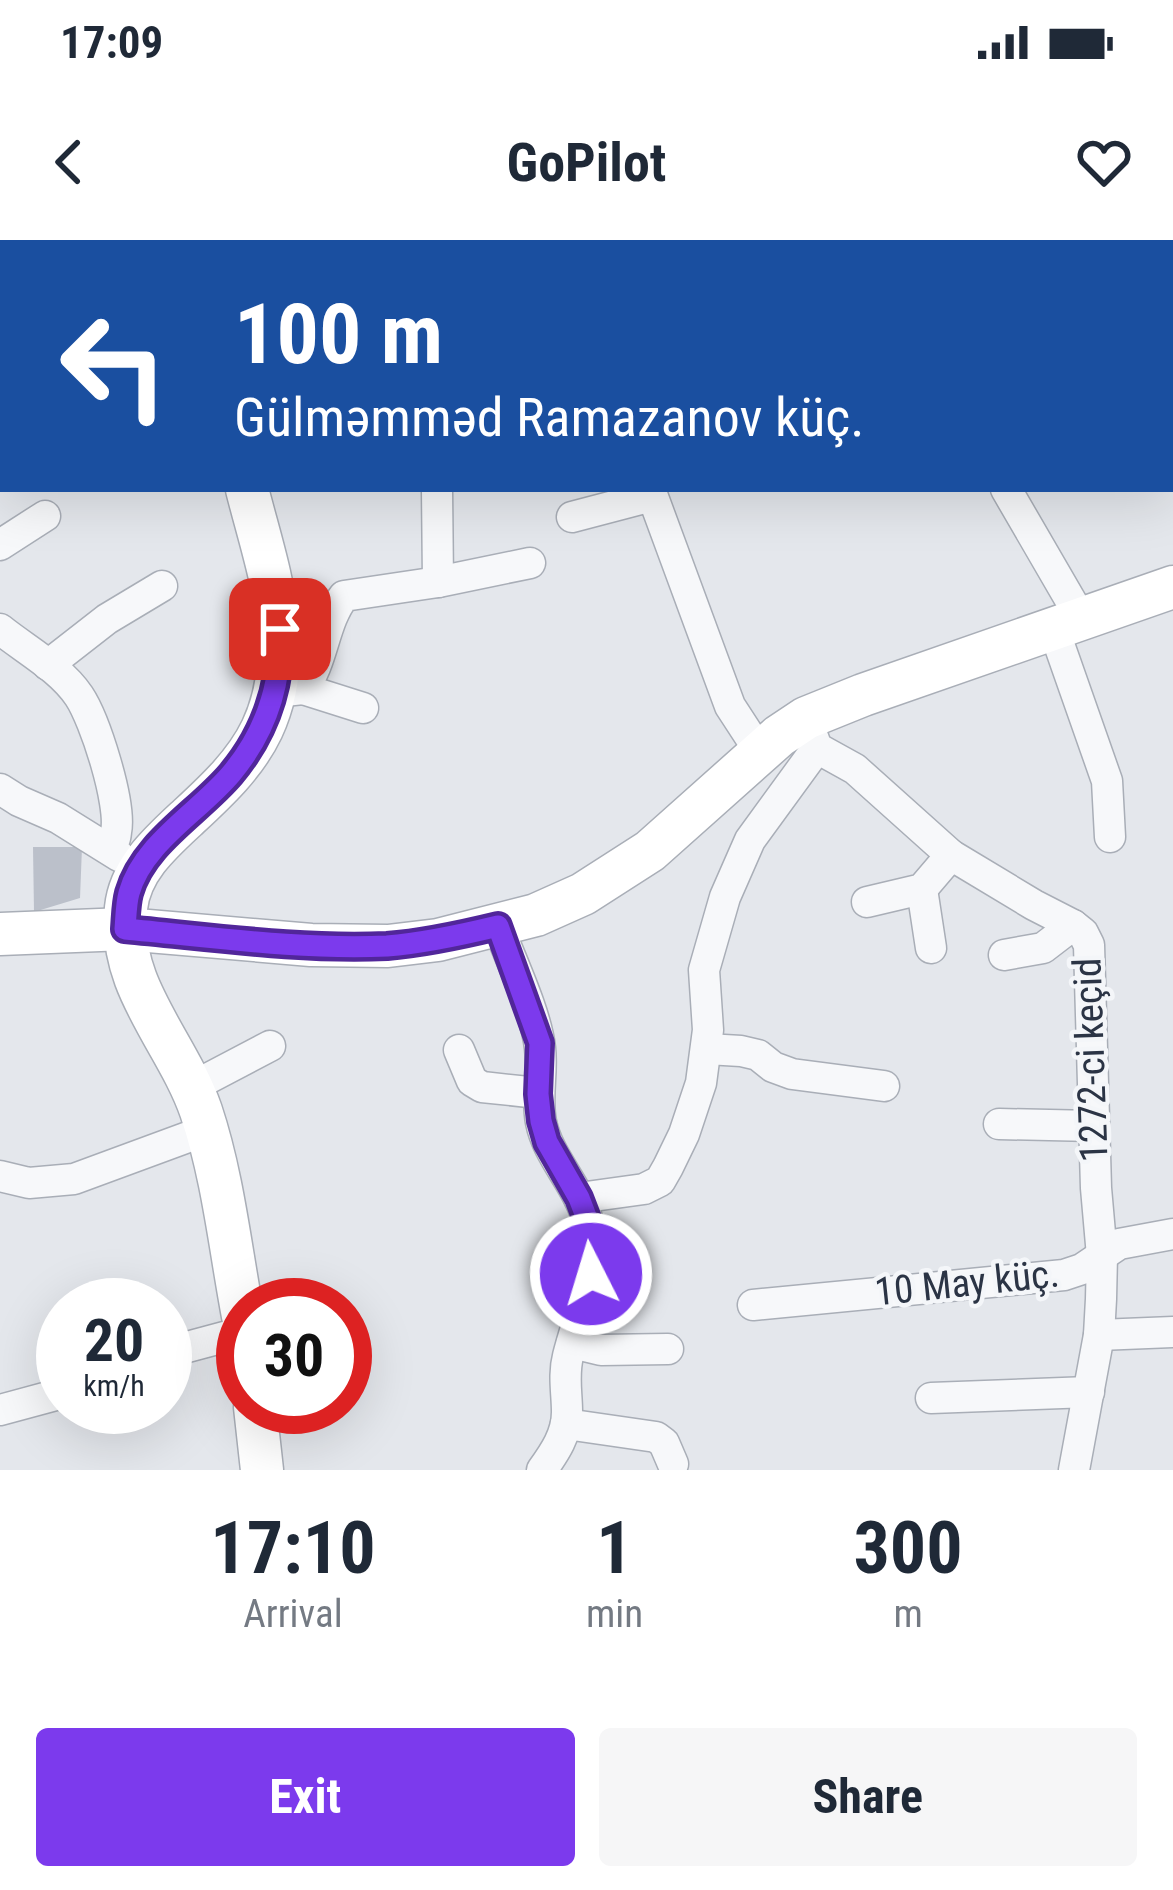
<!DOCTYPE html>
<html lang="en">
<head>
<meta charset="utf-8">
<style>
  body { margin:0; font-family:"Roboto Condensed",sans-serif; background:#f6f6f7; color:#1f2937; height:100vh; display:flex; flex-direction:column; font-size:45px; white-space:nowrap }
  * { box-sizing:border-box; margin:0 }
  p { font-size:39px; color:#747a83 }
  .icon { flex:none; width:66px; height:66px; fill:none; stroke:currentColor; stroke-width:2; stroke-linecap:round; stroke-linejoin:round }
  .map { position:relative; height:1230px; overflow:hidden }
  .sheet { display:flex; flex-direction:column; background:#fff; flex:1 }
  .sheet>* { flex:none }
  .guide { position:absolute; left:0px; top:0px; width:1173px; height:252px; box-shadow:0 12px 48px #0002; background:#1a4fa0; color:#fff; overflow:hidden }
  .speed { position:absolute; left:36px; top:1038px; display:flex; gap:24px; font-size:60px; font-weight:700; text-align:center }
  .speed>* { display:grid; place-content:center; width:156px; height:156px; border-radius:50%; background:#fff; box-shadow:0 12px 48px #0002; line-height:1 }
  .speed small { font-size:30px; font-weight:400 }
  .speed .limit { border:18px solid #d22; background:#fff; color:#111 }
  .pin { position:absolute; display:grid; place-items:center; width:102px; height:102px; color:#fff; margin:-51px; border-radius:24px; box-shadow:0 6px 18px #0006 }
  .me { position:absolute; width:132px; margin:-66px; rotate:355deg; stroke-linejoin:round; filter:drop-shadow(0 0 9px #0008) }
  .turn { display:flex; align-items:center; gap:42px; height:252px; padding:0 36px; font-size:54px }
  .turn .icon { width:156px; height:156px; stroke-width:2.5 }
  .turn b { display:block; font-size:84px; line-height:102px }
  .eta { display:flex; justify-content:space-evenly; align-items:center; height:204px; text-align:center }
  .eta b { font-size:72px; font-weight:700; line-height:84px }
  .button { display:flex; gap:24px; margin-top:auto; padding:24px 36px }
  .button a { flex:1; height:138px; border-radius:12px; background:#7c3aed; color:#fff; font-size:48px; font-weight:700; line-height:138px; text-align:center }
  .button a+a { background:#f6f6f7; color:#1f2937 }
  .status { display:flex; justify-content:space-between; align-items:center; height:84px; padding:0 60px; background:#fff; direction:ltr }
  .status svg { height:33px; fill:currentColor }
  header { display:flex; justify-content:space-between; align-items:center; height:156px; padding:0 36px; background:#fff; font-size:54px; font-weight:700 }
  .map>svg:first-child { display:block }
  .building { fill:#bbc0ca }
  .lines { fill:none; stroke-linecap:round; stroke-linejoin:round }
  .street-casing { stroke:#a9aeb7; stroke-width:33 }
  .secondary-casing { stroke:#a9aeb7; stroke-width:45 }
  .street { stroke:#f7f8fa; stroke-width:30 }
  .secondary { stroke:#fff; stroke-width:42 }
  .route-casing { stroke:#51269a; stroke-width:30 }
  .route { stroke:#7c3aed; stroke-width:21 }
  .labels { text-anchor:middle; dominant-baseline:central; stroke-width:9; stroke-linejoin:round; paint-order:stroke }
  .street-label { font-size:39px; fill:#2b3445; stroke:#f4f6f9 }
</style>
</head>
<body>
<div class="status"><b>17:09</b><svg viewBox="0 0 49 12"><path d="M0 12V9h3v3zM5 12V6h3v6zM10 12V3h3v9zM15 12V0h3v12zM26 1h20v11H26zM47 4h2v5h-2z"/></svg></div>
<header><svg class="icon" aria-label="back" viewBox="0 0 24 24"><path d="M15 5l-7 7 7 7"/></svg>GoPilot<svg class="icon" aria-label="heart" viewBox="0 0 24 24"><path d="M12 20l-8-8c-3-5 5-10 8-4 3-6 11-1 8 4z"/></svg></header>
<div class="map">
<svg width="1173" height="1230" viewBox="0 0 1173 1230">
  <rect width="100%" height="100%" fill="#e4e7ec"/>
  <polygon class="building" points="33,607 82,607 80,658 34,672"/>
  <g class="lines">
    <g class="street-casing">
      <g id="street">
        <polyline points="315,0 316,3"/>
        <polyline points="1043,0 1044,3"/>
        <polyline points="163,3 164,0"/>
        <polyline points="714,3 715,0"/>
        <polyline points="1075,3 1081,0"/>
        <polyline points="1170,209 1173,213"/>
        <polyline points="437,249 438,342"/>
        <polyline points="650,249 730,466 760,512"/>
        <polyline points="1006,249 1082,380"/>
        <polyline points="572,277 652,256"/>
        <polyline points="0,305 45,276"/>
        <path d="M0,389c26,21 60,39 79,67 16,24 43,108 37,136 -1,10 -2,8 -9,15"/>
        <polyline points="1054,390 1107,541 1110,597"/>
        <polyline points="48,425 107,379 162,346"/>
        <polyline points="303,449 363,468"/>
        <path d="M275,452l28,-3c21,-28 20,-66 41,-93l94,-14 92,-19"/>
        <polyline points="806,478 817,508 855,529 951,615 1034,665 1073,685 1083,693 1089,705 1096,948 1102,1016 1101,1059 1099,1095 1074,1230"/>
        <polyline points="0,549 19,561 58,578 119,616"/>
        <polyline points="922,649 931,708"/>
        <polyline points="867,662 922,649 951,615"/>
        <path d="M498,686c13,35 38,86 42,122 3,25 -4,49 1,74 7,36 38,63 47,100 13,48 -9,89 -20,134 -5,19 -1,37 -1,56 0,22 -12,40 -25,58"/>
        <polyline points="1004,715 1043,708 1073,685"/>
        <polyline points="707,809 741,811 758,815 773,827 792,834 884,846"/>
        <polyline points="459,810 472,841 482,847 538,853"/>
        <polyline points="192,847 270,806"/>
        <polyline points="999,884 1094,886"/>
        <polyline points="0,936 29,943 74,939 207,890"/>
        <polyline points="579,958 644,949 660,941 668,927 684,894 701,843 708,790 704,730 725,657 750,600 817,508"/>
        <polyline points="753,1065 1064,1035 1082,1029 1119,1004 1173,994"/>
        <polyline points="1099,1095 1173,1092"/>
        <polyline points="572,1103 601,1110 668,1109"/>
        <polyline points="165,1113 243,1092"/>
        <polyline points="931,1158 1089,1152"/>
        <polyline points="0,1170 63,1153"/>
        <polyline points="566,1184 656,1197 664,1203 673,1224"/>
      </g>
    </g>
    <g class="secondary-casing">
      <g id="secondary">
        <polyline points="219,3 219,0"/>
        <polyline points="0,694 125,689 311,705 388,706 438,700 536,675 583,654 650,611 779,496 806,478 863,455 1173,347"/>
        <path d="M243,1076c-13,-69 -20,-139 -42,-205 -24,-70 -84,-124 -75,-203 4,-38 33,-64 60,-89 28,-26 59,-54 76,-90 37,-79 5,-161 -15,-240"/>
        <polyline points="255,1167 262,1230"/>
      </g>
    </g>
    <use href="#street" class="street"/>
    <use href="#secondary" class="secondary"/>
  </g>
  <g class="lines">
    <g class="route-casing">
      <path id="route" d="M280,389c2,55 -14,103 -49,145 -32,38 -88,69 -102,119 -3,11 -3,24 -4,36 87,8 176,21 262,17 38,-3 74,-11 111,-20l42,117 -2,51 3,27 6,21 32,56 10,26 2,50"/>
    </g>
    <use href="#route" class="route"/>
  </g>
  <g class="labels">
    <g class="street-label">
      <text transform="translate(1091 820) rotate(-92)">1272-ci keçid</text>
      <text transform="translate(967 1043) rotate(-6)">10 May küç.</text>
    </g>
  </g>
</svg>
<div class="speed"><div>20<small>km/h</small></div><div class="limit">30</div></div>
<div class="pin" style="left:280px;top:389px;background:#d93025"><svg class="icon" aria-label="arrive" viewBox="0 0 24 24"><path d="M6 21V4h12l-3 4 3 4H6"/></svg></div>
<svg class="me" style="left:591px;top:1034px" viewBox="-20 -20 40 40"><circle r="17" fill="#7c3aed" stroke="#fff" stroke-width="3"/><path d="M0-11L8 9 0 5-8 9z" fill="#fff"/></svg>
<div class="guide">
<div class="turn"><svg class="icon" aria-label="left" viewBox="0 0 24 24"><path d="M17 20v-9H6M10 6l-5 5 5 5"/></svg><div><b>100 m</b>Gülməmməd Ramazanov küç.</div></div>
</div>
</div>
<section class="sheet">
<div class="eta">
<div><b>17:10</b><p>Arrival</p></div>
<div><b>1</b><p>min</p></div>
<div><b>300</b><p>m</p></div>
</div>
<div class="button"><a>Exit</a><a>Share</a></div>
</section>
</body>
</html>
